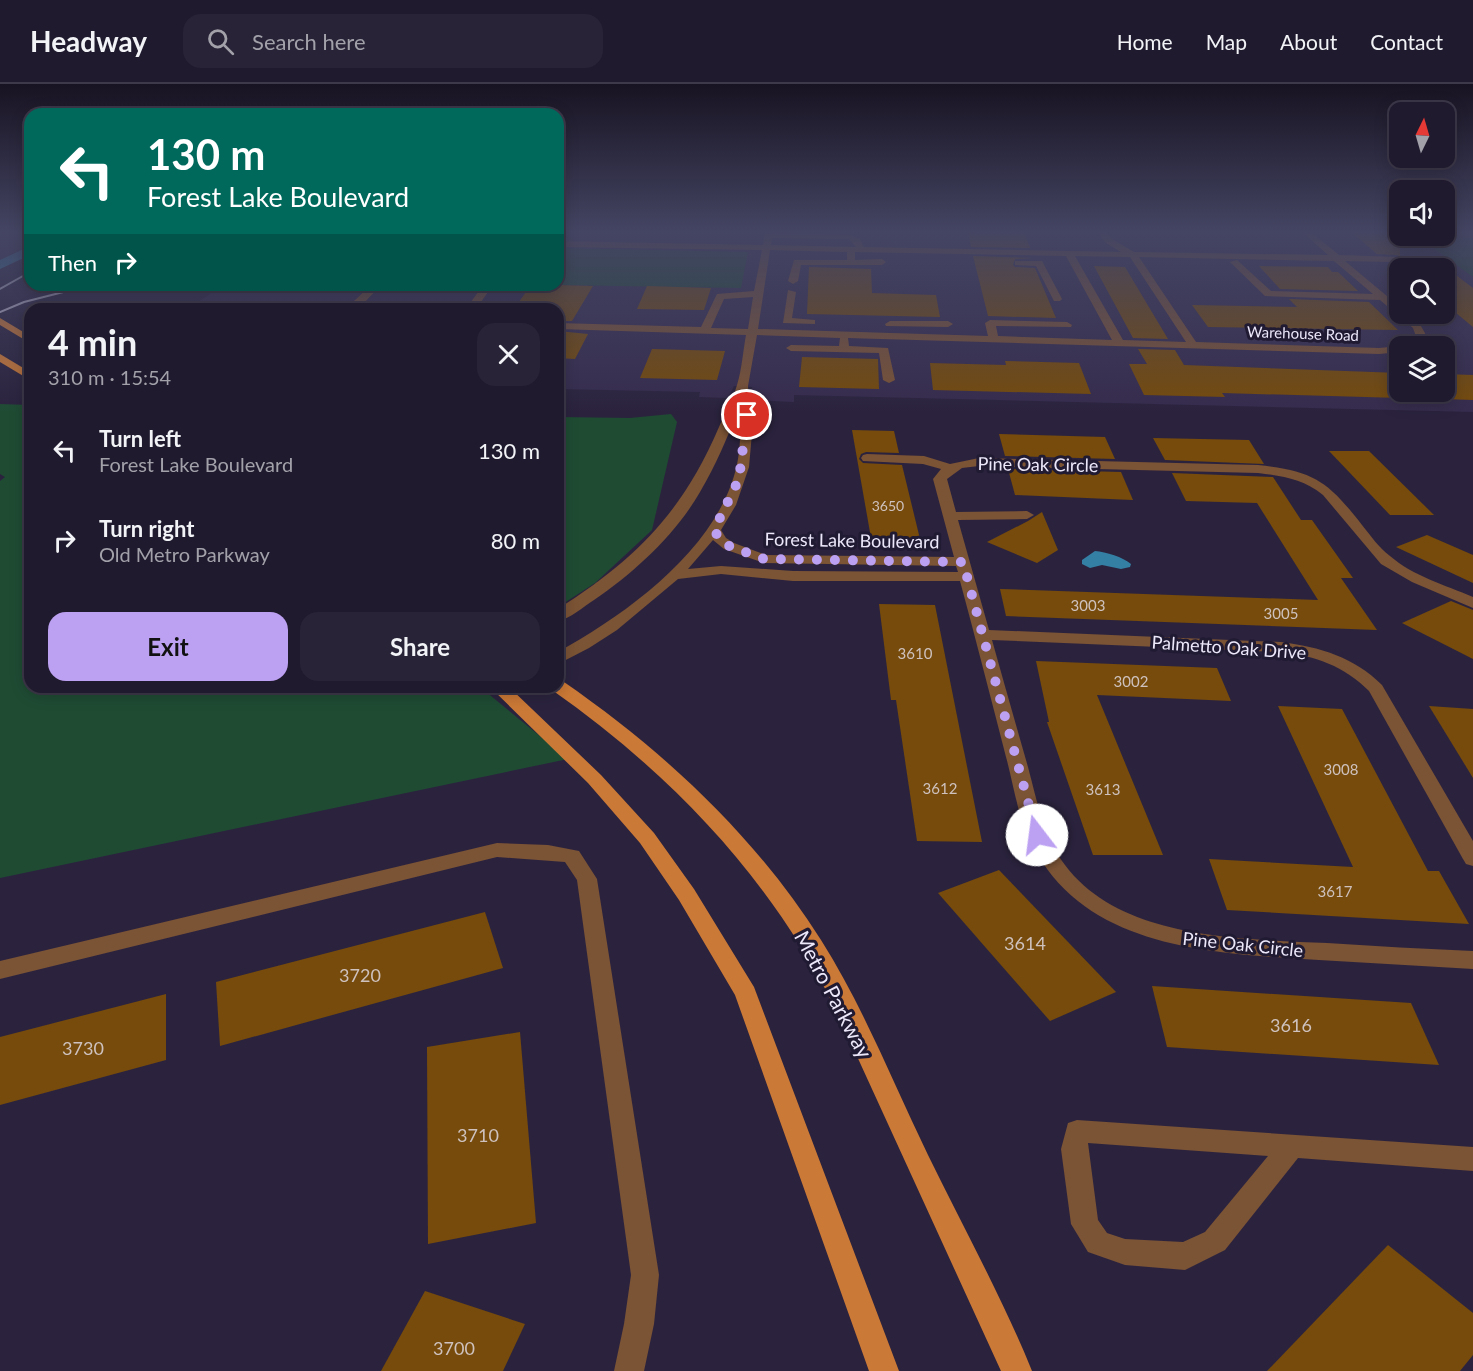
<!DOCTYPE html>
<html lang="en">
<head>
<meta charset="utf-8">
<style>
  body { margin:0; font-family:Lato,sans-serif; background:#282336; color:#f1f3f6; height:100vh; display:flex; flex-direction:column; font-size:22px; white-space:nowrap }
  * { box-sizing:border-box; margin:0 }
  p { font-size:20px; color:#a2a1aa }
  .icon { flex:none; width:33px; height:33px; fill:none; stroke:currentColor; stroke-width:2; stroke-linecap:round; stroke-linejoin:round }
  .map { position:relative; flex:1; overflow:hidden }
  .details { position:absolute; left:24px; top:219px; width:540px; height:390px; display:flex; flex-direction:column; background:#201a2e; border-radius:18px; box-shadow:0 3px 15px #0003,0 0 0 2px #3d384a }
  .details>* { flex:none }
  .guide { position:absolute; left:24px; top:24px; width:540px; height:183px; border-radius:18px; box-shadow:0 3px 15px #0003,0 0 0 2px #3d384a; background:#00695c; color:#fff; overflow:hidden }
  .needle { width:39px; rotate:5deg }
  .tools { position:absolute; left:1389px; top:18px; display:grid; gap:12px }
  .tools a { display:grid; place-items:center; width:66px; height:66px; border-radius:12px; background:#201a2e; box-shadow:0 3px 15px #0003,0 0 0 2px #3d384a; font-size:30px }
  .pin { position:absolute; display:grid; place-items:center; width:51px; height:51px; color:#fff; margin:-26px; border:3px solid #fff; border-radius:50%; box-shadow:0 2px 6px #0007 }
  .me { position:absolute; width:66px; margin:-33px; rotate:345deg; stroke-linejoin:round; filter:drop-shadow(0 0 4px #0008) }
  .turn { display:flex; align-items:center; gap:21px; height:126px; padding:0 24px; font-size:27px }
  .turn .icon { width:78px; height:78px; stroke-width:2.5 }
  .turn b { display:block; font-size:42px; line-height:51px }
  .then { display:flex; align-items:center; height:57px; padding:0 24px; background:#0003; gap:12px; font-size:22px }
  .round { display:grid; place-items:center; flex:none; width:63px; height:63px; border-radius:18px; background:#282336 }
  .overview { display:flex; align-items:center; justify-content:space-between; height:102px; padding:0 24px }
  h1 { font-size:36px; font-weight:700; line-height:45px }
  .primary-button { display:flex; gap:12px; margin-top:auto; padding:12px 24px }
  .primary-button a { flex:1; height:69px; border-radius:18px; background:#bca0f2; color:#111; font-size:24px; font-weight:700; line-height:69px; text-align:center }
  .primary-button a+a { background:#282336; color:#f1f3f6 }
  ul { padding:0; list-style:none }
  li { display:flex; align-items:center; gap:18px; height:90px; padding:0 24px }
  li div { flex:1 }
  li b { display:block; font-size:22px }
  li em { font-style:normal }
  header { display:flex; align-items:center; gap:36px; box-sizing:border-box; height:84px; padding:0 30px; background:#201a2e; border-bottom:2px solid #3d384a }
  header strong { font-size:28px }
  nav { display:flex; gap:33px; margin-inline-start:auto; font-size:21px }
  .search { width:420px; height:54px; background:#282336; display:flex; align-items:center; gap:15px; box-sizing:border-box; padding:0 21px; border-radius:18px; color:#a2a1aa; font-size:22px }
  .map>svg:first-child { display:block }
  .built { fill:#362c4d; fill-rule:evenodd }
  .green { fill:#1f4b33 }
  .water { fill:#347fa4 }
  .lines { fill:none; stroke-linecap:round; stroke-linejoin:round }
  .canal { fill:#347fa4; fill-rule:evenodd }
  .building { fill:#764b0b }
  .minor { fill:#7b5335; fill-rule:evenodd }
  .major { fill:#cb7936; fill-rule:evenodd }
  .rail { stroke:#c0bbcf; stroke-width:2 }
  .route { stroke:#bca0f2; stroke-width:10; stroke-dasharray:0 18 }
  .labels { text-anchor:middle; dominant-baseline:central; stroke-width:6; stroke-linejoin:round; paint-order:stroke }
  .far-number-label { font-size:14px; fill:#cec1be }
  .far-street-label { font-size:15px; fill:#ece8fa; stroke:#211a33 }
  .number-label { font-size:15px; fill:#cec1be }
  .street-label { font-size:18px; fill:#ece8fa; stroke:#211a33 }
  .near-number-label { font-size:18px; fill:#cec1be }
  .near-street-label { font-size:21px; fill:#ece8fa; stroke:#211a33 }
</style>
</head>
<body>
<header>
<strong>Headway</strong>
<div class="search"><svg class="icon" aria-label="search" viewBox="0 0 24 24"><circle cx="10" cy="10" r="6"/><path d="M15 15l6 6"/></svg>Search here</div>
<nav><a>Home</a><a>Map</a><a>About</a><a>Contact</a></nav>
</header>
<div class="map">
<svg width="1473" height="1287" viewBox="0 0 1473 1287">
  <rect width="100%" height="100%" fill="#2b233e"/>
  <g class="built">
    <polygon points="0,148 30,148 30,160 0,176"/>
    <path d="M558,148h841l1,4h17l56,40v136l-679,-17v7l-40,-2 -2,-13 -18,-1 -6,12 -29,-1 1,-5 -142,-3v-80h-370l35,-24h335zM1400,184h44v46h-44zM1400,262h44v46h-44z"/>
  </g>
  <g class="green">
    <polygon points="1445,148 1473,148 1473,193 1417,152 1444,152"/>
    <polygon points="558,164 748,168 741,204 558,201"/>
    <polygon points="0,320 30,321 30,603 480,603 568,675 0,794 0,397 5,393 0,390"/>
    <polygon points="671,330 677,338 652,446 595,499 558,523 558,333 630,334"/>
  </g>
  <path class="water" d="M1095,467c11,1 28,6 36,13l-1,3 -9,2 -19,-4 -12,3 -8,-4v-4z"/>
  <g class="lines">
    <polygon class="canal" points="30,162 30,171 0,185 0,176"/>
  </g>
  <g class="building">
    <polygon points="968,148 1024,148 1030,164 971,163"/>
    <polygon points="1351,148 1400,148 1400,173 1397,171 1377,170"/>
    <polygon points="973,172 1033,174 1015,175 1013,181 1015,183 1035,184 1056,234 988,232"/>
    <polygon points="1094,182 1125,183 1168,255 1133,254"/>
    <polygon points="1259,182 1328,183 1332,188 1338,188 1358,207 1280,205"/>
    <polygon points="1444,182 1473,204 1473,243 1444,219"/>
    <polygon points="809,183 871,185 872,209 936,211 940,233 807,230"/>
    <polygon points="531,201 558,201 593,202 572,237 558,237 558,223 516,222"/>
    <polygon points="647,202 711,204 704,226 637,225"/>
    <polygon points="1289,215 1369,218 1398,246 1208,243 1192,221 1297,223"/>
    <polygon points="558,247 588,250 575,275 558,274"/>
    <polygon points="652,265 725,267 717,296 640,294"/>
    <polygon points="1138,265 1175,266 1184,281 1400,289 1400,314 1222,309 1225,313 1144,311 1129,280 1147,280"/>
    <polygon points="802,273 878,275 879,305 799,303"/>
    <polygon points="1005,277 1079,279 1091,310 933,306 930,279 1006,281"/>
    <polygon points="1444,290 1473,291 1473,316 1444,315"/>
    <polygon points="852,346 894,347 899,369 866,368 861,370 859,375 863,379 902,381 920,455 871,454"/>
    <polygon points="999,350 1105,353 1115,375 1005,372"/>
    <polygon points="1153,354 1249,356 1264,380 1165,376"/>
    <polygon points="1329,367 1369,367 1434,431 1390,431"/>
    <polygon points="1008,385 1121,388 1133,416 1015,411"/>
    <polygon points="1172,389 1273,393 1301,436 1312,436 1353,494 1341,494 1377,546 1006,532 1000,505 1318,516 1257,419 1186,417"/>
    <polygon points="1042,428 1058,466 1037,479 987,458 1028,437"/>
    <polygon points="1427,451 1473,471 1473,499 1396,463"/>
    <polygon points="1451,517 1473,526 1473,575 1402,539"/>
    <polygon points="879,520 935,521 982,758 917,757 896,616 891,616"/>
    <polygon points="1036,577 1217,584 1231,617 1097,611 1163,771 1093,771 1047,638 1049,638"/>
    <polygon points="1278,622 1342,625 1428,787 1439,787 1469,840 1227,826 1209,775 1353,783"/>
    <polygon points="1429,622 1473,625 1473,694"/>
    <polygon points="999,786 1116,908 1050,937 938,809"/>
    <polygon points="485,828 503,884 220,962 216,898"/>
    <polygon points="1152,902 1411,919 1439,981 1167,963"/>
    <polygon points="166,910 166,976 0,1021 0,953"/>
    <polygon points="520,948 536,1139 428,1160 427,963"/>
    <polygon points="1388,1161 1473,1229 1473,1271 1460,1287 1267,1287"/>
    <polygon points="425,1207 525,1240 503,1287 381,1287"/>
  </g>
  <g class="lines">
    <g class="minor">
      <polygon points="0,148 5,148 0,150"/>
      <path d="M765,148l86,3 9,4 4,8 257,5 -15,-9 -9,-11h8l7,7 22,13 194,3 -26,-23h9l28,23 58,2 1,2 -4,3 -49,-1 55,46v7c15,0 23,13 28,26l-9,6h-12l10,-7 -4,-11 -33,-28 -115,-4 -35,-34 7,-2 34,31 102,3 -39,-33 -195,-4 57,85 183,6 21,-2h3h-3v6l-21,2 -531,-16 1,8 39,2 7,32 -6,3 -6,-3 -4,-27 -88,-2 -5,-3 5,-3 48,1 1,-8 -83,-3 -9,51 4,47 -3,34 -13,38 -15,25 5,8 8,5 32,12 188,2 -21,-78 8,-10 -18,-5 -60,-3 -2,-3 2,-3 4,-1 57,2 26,8 29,-6 279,7c56,6 70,16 104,60 9,11 17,23 28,31 23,20 55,29 83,41v11l-61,-26 -31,-18 -58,-69c-20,-16 -40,-19 -65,-22l-279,-7 -17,2 -15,11 9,33 71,-1 7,4 -7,4 -69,1 31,110 292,12c39,5 73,15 101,43l91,156v25l-7,-2 -3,-5 -94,-168c-25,-25 -53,-35 -88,-39l-289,-12c12,43 24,85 36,127 9,34 16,70 37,98 56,75 178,74 262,78 49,3 97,6 146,8v18c-51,-3 -103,-6 -154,-9 -108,-7 -240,-10 -291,-124 -11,-24 -15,-54 -22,-79 -15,-58 -30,-117 -46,-176h-167l-72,-7 -43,5 -61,51 -28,18 -31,16v-12c67,-37 153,-99 176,-176 7,-22 7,-46 5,-68 -11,28 -23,57 -39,84 -24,42 -66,81 -106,108 -11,7 -23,18 -36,21v-12c78,-50 124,-96 161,-182 6,-14 14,-28 18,-42 5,-16 6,-34 9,-50l-188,-6v-6l143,4 16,-33 37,-3 8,-41 -204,-3v-6l205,4zM772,154l77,1 7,8 -85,-2zM770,166l77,2v8h-53l-6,21 5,3 5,-3 3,-16h81l4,-3 -4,-3 -27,1v-8l211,4 46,84 -114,-4 -2,-10 75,1 1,-2 -5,-3 -77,-2 -5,3 3,13 -230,-7zM1075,172l55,1 56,85 -63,-2zM753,213l-5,32 -37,-1 13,-29zM713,456l11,9 40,14 192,3 2,6 -165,-1 -72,-5 -33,3z"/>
      <polygon points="1015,177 1042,177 1062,215 1060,217 1054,217 1036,182 1015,181"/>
      <polygon points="371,201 381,201 362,221 412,222 417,225 354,225 354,217"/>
      <polygon points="483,201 493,201 476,225 466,225"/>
      <polygon points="788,206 796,208 792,234 815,236 815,240 783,239"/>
      <polygon points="890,237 948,237 953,240 948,243 886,242 885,240"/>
      <polygon points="497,759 548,761 579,767 597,795 659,1191 654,1240 644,1287 614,1287 624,1240 631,1191 577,796 565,778 497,773 0,895 0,877"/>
      <path d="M1077,1036l396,27v24l-175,-13 -73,92 -40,20 -60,-5 -37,-13 -17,-28 -10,-75 7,-26zM1088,1059l180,13 -63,76 -22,10 -58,-3 -18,-6 -9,-13z"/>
    </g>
    <g class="major">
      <polygon points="0,234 30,252 30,259 0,241"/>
      <polygon points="0,270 30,288 30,296 0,278"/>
      <path d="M558,597l6,1c101,70 191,154 257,258 43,68 72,143 107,215 35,72 74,142 104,216h-31l-167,-365c-65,-130 -164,-233 -282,-316l-2,-3h8z"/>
      <polygon points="490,603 509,603 601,691 654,749 694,805 754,903 899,1287 869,1287 735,911 679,816 640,759 588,699"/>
    </g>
    <g class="rail">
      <polyline points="0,205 30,188"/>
      <polyline points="0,228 24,218 91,201"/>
    </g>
  </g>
  <linearGradient id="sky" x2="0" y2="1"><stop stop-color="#181322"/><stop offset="0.45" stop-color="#444563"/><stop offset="1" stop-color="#444563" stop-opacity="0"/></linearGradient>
  <rect width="1473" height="328" fill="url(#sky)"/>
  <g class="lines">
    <polyline class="route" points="747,331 739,395 714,446 721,457 729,462 764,475 963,478 1037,751"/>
  </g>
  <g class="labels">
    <g class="far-number-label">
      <text x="888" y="421">3650</text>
    </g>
    <g class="far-street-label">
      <text transform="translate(1303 249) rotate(2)">Warehouse Road</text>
    </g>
    <g class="number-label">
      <text x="1088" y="521">3003</text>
      <text x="1281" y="529">3005</text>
      <text x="915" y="569">3610</text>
      <text x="1131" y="597">3002</text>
      <text x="1341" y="685">3008</text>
      <text x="940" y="704">3612</text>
      <text x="1103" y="705">3613</text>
      <text x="1335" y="807">3617</text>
    </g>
    <g class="street-label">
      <text transform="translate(1038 380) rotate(1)">Pine Oak Circle</text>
      <text transform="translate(852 456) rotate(1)">Forest Lake Boulevard</text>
      <text transform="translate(1229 563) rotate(4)">Palmetto Oak Drive</text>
      <text transform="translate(1243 860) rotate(6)">Pine Oak Circle</text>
    </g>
    <g class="near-number-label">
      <text x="1025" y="859">3614</text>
      <text x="360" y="891">3720</text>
      <text x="1291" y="941">3616</text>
      <text x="83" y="964">3730</text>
      <text x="478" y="1051">3710</text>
      <text x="454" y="1264">3700</text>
    </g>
    <g class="near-street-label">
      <text transform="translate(834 910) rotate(62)">Metro Parkway</text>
    </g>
  </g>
</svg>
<div class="tools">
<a><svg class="needle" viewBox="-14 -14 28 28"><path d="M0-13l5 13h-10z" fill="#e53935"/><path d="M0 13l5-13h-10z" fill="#a2a1aa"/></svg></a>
<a><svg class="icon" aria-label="sound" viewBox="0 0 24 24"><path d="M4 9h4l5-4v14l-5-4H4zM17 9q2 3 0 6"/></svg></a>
<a><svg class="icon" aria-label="search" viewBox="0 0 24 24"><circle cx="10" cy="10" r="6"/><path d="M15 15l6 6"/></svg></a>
<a><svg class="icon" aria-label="layers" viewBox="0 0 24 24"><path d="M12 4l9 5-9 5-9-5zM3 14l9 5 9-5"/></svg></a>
</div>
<div class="pin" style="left:747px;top:331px;background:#d93025"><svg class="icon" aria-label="arrive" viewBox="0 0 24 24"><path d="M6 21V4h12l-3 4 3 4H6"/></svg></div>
<svg class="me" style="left:1037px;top:751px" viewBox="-20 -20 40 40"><circle r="19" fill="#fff"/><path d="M0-13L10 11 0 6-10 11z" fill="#bca0f2"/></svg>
<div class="guide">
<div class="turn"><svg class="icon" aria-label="left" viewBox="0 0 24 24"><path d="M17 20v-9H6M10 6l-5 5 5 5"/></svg><div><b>130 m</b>Forest Lake Boulevard</div></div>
<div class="then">Then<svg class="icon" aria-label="right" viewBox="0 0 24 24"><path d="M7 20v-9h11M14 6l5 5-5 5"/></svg></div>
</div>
<section class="details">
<div class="overview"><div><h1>4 min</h1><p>310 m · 15:54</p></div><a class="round"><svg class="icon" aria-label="close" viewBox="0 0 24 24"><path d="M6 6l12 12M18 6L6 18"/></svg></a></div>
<ul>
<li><svg class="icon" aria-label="left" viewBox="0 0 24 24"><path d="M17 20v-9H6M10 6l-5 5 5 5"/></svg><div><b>Turn left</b><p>Forest Lake Boulevard</p></div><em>130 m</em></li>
<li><svg class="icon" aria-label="right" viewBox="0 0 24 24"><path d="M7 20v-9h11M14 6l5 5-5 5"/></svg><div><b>Turn right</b><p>Old Metro Parkway</p></div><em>80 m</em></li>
</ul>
<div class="primary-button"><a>Exit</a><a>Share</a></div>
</section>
</div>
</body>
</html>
